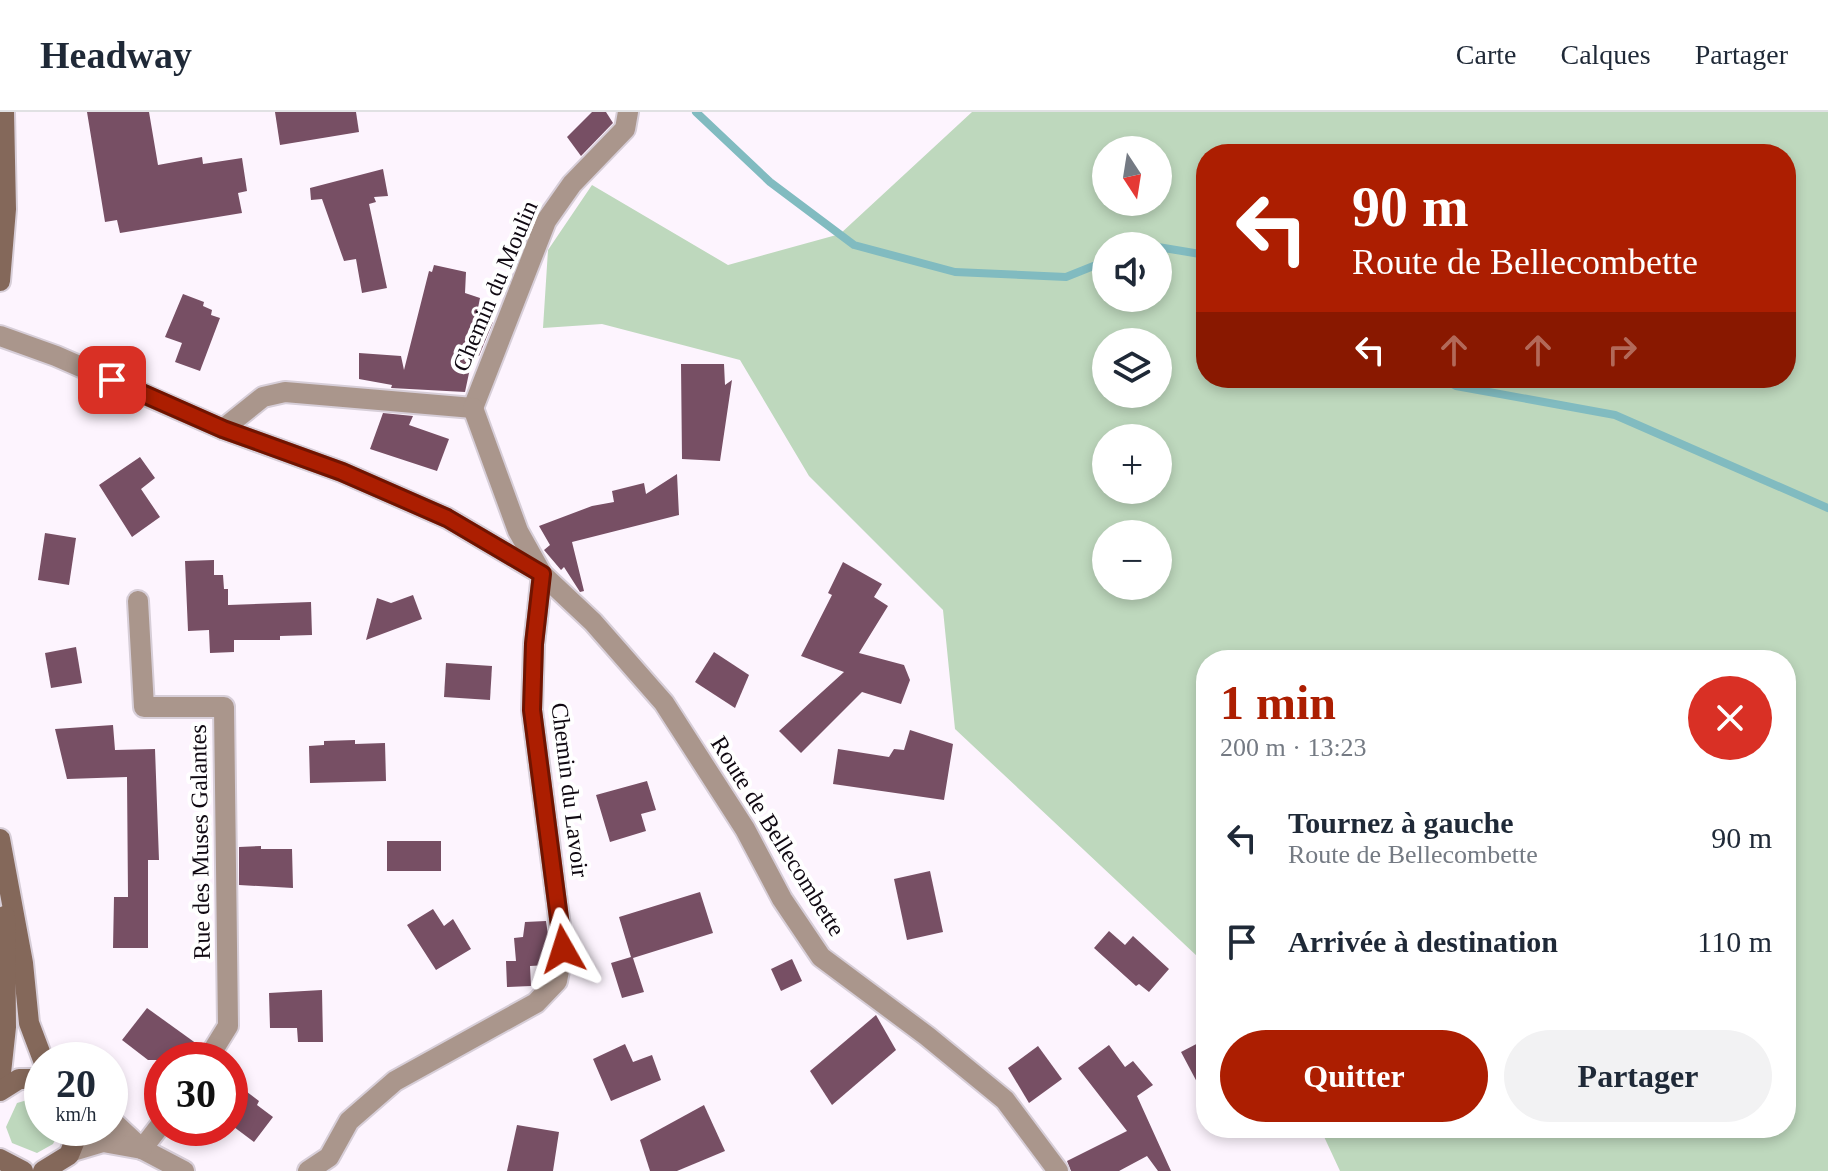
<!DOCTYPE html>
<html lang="fr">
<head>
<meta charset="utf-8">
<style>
  body { margin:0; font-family:Georgia,serif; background:#f2f2f3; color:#1f2937; height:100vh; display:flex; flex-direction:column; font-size:30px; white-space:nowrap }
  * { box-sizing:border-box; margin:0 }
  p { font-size:26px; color:#747a83 }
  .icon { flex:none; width:44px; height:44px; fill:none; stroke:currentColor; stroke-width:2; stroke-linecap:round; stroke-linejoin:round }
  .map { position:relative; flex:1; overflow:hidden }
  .panel { position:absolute; left:1196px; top:538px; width:600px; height:488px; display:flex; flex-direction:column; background:#fff; border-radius:32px; box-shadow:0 4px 12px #0003 }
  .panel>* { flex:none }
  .top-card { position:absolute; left:1196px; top:32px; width:600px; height:244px; border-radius:32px; box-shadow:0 4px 12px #0003; background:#ac1e01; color:#fff; overflow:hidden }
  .needle { width:52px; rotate:168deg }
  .controls { position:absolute; left:1092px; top:24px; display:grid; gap:16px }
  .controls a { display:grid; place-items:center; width:80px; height:80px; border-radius:50%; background:#fff; box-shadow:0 4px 12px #0003; font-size:40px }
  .speed { position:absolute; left:24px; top:930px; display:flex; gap:16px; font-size:40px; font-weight:700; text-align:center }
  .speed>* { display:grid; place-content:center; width:104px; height:104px; border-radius:50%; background:#fff; box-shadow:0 4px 12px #0003; line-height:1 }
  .speed small { font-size:20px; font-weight:400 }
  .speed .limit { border:12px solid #d22; background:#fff; color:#111 }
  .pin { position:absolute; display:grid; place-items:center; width:68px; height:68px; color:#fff; margin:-34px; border-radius:16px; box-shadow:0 4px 12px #0006 }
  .me { position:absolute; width:88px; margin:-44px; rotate:354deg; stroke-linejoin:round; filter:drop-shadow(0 0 6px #0008) }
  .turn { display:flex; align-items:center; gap:28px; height:168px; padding:0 24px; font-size:36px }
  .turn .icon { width:104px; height:104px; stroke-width:2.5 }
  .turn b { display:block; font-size:56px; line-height:68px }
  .lanes { display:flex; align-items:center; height:76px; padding:0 24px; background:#0003; justify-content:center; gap:40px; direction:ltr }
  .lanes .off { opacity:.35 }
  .round { display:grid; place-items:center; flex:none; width:84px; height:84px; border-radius:42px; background:#f2f2f3 }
  .overview { display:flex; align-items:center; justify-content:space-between; height:136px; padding:0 24px }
  h1 { font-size:48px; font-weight:700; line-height:60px; color:#ac1e01 }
  .action { display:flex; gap:16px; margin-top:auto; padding:16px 24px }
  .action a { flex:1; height:92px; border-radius:48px; background:#ac1e01; color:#fff; font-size:32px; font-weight:700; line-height:92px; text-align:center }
  .action a+a { background:#f2f2f3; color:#1f2937 }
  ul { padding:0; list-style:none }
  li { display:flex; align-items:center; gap:24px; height:104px; padding:0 24px }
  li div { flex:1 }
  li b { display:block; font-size:30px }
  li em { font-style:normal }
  header { display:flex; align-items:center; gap:48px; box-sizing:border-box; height:112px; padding:0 40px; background:#fff; border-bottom:2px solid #e0e1e3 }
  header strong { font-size:38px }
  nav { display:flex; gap:44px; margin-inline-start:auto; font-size:28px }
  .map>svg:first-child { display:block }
  .green { fill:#bed8bd; fill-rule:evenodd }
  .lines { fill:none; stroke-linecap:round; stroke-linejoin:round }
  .stream { stroke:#81bbc0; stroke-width:8 }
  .building { fill:#774f64 }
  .minor-casing { stroke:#d7ced8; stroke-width:24 }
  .secondary-casing { stroke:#d7ced8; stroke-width:24 }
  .minor { stroke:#aa968c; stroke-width:20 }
  .secondary { stroke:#84685a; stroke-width:20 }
  .route-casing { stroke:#701401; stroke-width:20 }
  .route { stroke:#ac1e01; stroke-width:14 }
  .labels { text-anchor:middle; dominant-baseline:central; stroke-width:8; stroke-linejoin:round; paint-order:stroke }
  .street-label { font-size:24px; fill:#100912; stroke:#fff }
</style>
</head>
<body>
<header>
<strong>Headway</strong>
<nav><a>Carte</a><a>Calques</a><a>Partager</a></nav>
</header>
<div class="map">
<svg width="1828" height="1059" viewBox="0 0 1828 1059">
  <rect width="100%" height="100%" fill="#fdf4fe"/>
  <g class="green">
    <path d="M972,0h856v1059h-488l-20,-43h466v-468h-580v309l-8,-12 -243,-228 -12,-119 -134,-134 -69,-116 -138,-36 -59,4 5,-78 44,-65 136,80 112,-31zM1158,38v52h-52v-52zM1206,42h580v224h-580zM1106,134h52v52h-52zM1106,230h52v52h-52zM1158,326v52h-52v-52zM1158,422v52h-52v-52z"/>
    <polygon points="34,986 42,987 42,1016 61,1016 53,1032 37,1041 12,1031 6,1015 17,991"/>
  </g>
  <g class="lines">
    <g class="stream">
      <polyline points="696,0 770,70 854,133 955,160 1066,165 1106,149"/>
      <polyline points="1146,134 1150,134"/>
      <polyline points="1158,135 1206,143"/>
      <polyline points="1442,266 1456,274 1615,303 1828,396"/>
    </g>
  </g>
  <g class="building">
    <polygon points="87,0 149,0 158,53 202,45 203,52 242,46 247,79 238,81 242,101 120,121 117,108 105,110"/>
    <polygon points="275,0 356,0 359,20 280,33"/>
    <polygon points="592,0 606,0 613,11 581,44 567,25"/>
    <polygon points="383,57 388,84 374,85 376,90 369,92 387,176 362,181 356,147 344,149 322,87 311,88 310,76"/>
    <polygon points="434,153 466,160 465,181 480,186 476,206 493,210 479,244 473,242 465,280 391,276 392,273 359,267 359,241 401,244 404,258 429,159 432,160"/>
    <polygon points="183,182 204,190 203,194 212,198 211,203 220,206 200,259 175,250 182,231 165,225"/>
    <polygon points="681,252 724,252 725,273 732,268 720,349 682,347"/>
    <polygon points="383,301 413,304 409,313 449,327 437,359 370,337"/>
    <polygon points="140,345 155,366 141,377 160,405 132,425 99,373"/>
    <polygon points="677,362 679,403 572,430 584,479 580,480 564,455 561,458 544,438 550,433 539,414 592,394 614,390 612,379 644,371 646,382"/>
    <polygon points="45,421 76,426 69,473 38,468"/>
    <polygon points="214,448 214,463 223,463 224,477 228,477 228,493 311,490 312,523 280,524 280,528 234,528 234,540 210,541 209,518 188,519 185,449"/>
    <polygon points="843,450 882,472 874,485 888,494 859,541 904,553 910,568 901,592 862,580 801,641 779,619 844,560 801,544 832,483 828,481"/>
    <polygon points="413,483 422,507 366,528 377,486 391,491"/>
    <polygon points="76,535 82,571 51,576 45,541"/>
    <polygon points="714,540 749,563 735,596 695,570"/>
    <polygon points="446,551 492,554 490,588 444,585"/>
    <polygon points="113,613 115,638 155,637 159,748 148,748 148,836 113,836 114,785 128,785 127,665 67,667 55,617"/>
    <polygon points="910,618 953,632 944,688 833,672 838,637 889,645 894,637 904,638"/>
    <polygon points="355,628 355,632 385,631 386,669 310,671 309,634 324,633 324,629"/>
    <polygon points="647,669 656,698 641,702 646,719 610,730 596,683"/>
    <rect x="387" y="729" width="54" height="30"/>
    <polygon points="261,734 261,737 292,737 293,776 239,773 239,735"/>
    <polygon points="930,759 943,820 907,828 894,767"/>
    <polygon points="700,780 713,821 633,846 644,880 622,886 611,851 631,845 619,805"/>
    <polygon points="433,797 444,814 453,807 471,837 436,858 407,813"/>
    <polygon points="546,809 550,837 547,853 530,854 531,874 507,875 506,849 516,849 514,826 523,825 525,810"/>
    <polygon points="1109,819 1125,833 1133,824 1169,857 1149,880 1139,872 1136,874 1094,836"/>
    <polygon points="792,847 802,869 781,879 771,857"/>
    <polygon points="322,878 323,930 298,930 297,916 270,916 269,881"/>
    <polygon points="147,896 197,932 185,948 148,948 122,928"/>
    <polygon points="876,903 896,938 832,993 810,959"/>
    <polygon points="1206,927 1206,987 1181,940"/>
    <polygon points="625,932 633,950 652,943 661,968 611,989 593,947"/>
    <polygon points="1109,933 1125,955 1133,949 1153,973 1137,984 1171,1059 1158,1059 1147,1044 1119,1059 1071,1059 1067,1049 1127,1019 1078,956"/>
    <polygon points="1038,934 1062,967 1029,991 1008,956"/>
    <polygon points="230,967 259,989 257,993 273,1005 254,1030 230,1012"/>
    <polygon points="704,993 725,1039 677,1059 650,1059 640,1028"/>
    <polygon points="517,1013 559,1020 553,1059 507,1059"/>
  </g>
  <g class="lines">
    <g class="minor-casing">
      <g id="minor">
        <polyline points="0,224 56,244 223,317 342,360 447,406 542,462 593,510 664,591 745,717 782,787 821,845 927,924 1005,988 1058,1059"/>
        <polyline points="473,296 546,109 572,72 625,17 628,0"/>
        <polyline points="223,317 263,285 285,280 473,296"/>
        <polyline points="138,489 144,595 224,595 228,914 207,948"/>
        <polyline points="110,1007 142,1037 184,1059"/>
        <polyline points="142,1037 162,1011"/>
        <polyline points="73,1039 103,1030 142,1037"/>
        <polyline points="308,1059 329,1045 349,1009 395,969 536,891 557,869 563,837 532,598 534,532 542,462 518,419 473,296"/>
      </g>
    </g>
    <g class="secondary-casing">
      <g id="secondary">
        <polyline points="0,169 6,97 4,0"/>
        <polyline points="0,727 23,851 29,911 43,948"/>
        <polyline points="0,970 6,915 5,804"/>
        <polyline points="0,979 19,967 42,967"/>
        <polyline points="0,1047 23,1059"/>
        <polyline points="43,1059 69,1043 80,1016"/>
      </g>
    </g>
    <use href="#minor" class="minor"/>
    <use href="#secondary" class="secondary"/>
  </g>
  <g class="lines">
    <g class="route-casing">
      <polyline id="route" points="112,268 223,317 342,360 447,406 542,462 534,532 532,598 563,837"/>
    </g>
    <use href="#route" class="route"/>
  </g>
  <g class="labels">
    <g class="street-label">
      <text transform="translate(495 174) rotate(-67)">Chemin du Moulin</text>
      <text transform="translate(570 678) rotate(83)">Chemin du Lavoir</text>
      <text transform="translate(778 724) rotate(58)">Route de Bellecombette</text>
      <text transform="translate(200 730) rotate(-91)">Rue des Muses Galantes</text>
    </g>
  </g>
</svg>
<div class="controls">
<a><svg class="needle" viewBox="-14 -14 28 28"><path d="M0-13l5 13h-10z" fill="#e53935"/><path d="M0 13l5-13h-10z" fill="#747a83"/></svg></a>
<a><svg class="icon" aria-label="sound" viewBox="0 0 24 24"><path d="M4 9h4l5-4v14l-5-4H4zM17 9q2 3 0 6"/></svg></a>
<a><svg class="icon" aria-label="layers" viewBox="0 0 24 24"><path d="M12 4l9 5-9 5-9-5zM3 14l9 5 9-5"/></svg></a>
<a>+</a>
<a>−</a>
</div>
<div class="speed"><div>20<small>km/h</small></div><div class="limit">30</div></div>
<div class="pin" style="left:112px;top:268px;background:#d93025"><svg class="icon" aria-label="arrive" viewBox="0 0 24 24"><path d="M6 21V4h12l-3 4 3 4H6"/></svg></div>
<svg class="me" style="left:563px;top:837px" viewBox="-20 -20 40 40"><path d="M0-17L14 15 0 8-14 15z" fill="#ac1e01" stroke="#fff" stroke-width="4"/></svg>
<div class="top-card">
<div class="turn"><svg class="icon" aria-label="left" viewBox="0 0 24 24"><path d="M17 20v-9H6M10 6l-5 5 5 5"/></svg><div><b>90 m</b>Route de Bellecombette</div></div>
<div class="lanes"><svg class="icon" aria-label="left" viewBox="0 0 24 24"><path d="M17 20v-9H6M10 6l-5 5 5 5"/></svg><svg class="icon off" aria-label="ahead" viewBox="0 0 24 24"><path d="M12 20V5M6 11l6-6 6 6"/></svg><svg class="icon off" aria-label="ahead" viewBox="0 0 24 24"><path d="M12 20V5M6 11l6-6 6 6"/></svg><svg class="icon off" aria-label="right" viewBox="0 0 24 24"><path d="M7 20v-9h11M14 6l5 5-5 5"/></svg></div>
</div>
<section class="panel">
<div class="overview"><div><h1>1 min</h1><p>200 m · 13:23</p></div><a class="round" style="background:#d93025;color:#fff"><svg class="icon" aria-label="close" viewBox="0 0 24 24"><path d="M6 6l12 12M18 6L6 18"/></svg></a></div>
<ul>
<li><svg class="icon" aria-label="left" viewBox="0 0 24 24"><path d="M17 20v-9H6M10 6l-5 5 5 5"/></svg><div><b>Tournez à gauche</b><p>Route de Bellecombette</p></div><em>90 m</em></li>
<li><svg class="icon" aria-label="arrive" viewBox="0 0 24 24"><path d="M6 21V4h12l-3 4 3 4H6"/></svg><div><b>Arrivée à destination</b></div><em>110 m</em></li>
</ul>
<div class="action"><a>Quitter</a><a>Partager</a></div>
</section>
</div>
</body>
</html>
